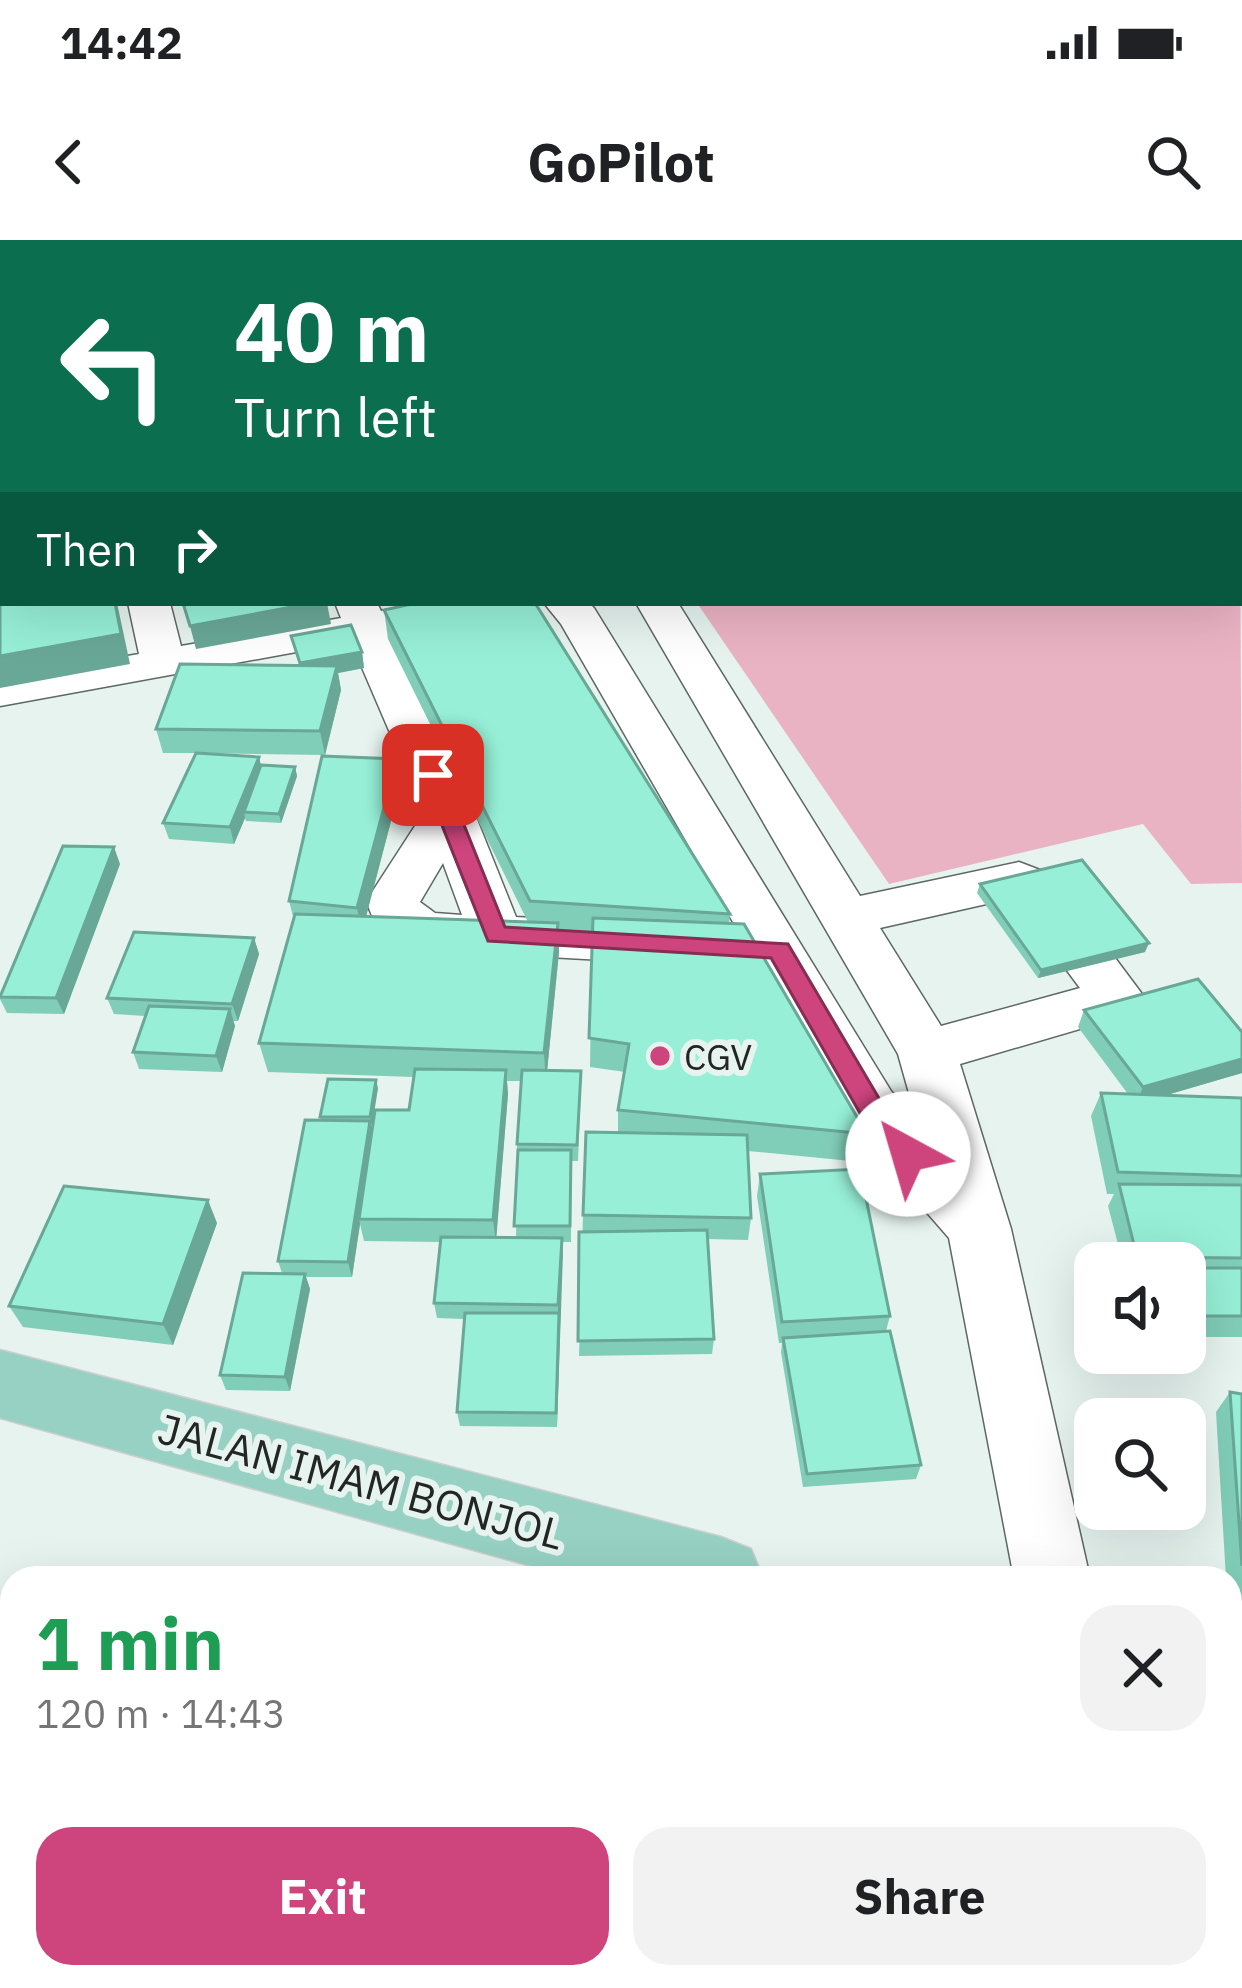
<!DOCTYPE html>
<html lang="en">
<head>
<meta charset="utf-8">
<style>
  body { margin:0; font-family:"IBM Plex Sans",sans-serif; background:#f2f2f2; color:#202124; height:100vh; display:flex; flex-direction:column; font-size:45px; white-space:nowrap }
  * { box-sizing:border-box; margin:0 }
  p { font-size:39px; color:#757577 }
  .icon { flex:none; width:66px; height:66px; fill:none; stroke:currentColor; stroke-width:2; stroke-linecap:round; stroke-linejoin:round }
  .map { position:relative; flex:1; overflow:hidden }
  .side { position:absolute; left:0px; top:1326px; width:1242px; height:423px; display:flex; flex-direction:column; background:#fff; border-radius:36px 36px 0 0; box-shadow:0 12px 48px #0002 }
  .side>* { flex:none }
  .guide { position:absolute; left:0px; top:0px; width:1242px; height:366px; box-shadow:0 12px 48px #0002; background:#0b6e4f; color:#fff; overflow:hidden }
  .controls { position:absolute; left:1074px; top:1002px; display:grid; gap:24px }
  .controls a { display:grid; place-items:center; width:132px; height:132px; border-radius:24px; background:#fff; box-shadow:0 12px 48px #0002; font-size:60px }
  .pin { position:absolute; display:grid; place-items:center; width:102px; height:102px; color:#fff; margin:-51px; border-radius:24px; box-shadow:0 6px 18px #0006 }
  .me { position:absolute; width:132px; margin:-66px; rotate:321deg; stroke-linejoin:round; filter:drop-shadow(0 0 9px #0008) }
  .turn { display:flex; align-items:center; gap:42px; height:252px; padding:0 36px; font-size:54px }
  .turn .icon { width:156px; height:156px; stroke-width:2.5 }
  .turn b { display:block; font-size:84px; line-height:102px }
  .then { display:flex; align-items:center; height:114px; padding:0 36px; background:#0003; gap:24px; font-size:45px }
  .round { display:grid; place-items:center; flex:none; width:126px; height:126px; border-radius:36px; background:#f2f2f2 }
  .head { display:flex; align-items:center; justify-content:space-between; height:204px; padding:0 36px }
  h1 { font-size:72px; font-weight:700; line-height:90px; color:#1e9e55 }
  .primary-button { display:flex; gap:24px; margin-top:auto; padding:24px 36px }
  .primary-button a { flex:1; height:138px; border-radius:36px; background:#ce457e; color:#fff; font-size:48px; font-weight:700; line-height:138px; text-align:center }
  .primary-button a+a { background:#f2f2f2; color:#202124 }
  .status { display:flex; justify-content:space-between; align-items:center; height:84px; padding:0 60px; background:#fff; direction:ltr }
  .status svg { height:33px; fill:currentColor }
  header { display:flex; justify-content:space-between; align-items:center; height:156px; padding:0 36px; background:#fff; font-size:54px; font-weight:700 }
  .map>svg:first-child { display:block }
  .green { fill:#eab3c4 }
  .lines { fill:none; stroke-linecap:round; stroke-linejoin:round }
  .minor-casing { stroke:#5d6865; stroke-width:3 }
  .major-casing { stroke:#cecfcf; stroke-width:3 }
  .minor { fill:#fff; fill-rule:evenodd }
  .major { fill:#97d1c3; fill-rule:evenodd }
  .wall { fill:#81ceb8; fill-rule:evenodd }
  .shaded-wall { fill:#69a796 }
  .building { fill:#96efd6; stroke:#69a796; stroke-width:3 }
  .route { fill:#ce457e; stroke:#862d52; stroke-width:3 }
  .poi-dot { fill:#ce457e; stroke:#e6f3ef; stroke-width:4.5 }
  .labels { text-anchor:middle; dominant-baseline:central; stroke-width:12; stroke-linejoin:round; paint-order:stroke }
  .poi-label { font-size:36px; fill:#222625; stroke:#e6f3ef; text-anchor:start }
  .near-street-label { font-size:42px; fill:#222625; stroke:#e6f3ef }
</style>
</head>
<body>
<div class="status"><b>14:42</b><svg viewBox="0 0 49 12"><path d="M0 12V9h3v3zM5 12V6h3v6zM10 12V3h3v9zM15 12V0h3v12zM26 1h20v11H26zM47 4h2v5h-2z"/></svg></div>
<header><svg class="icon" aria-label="back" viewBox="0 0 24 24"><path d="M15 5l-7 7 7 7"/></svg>GoPilot<svg class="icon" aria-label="search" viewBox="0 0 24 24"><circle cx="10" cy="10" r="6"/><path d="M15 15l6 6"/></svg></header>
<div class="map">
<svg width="1242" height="1748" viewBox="0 0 1242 1748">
  <rect width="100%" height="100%" fill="#e6f3ef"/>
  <polygon class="green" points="1239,102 1242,643 1191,644 1143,584 889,644 697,363 1239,363"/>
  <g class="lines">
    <g class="minor-casing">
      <g id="minor">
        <polygon points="208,0 254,0 256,3 210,3"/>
        <rect x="0" y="7" width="3" height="18"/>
        <polygon points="1242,50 1242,70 1239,71 1239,51"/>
        <path d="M128,363h42l11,43 160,-28 -6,-15h42l4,8 44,-8h93l-6,9 -120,23 82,177 42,105 159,9 19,6 8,13 -8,13 -19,6 -253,-14c-25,-8 -51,-22 -55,-50l57,-88 -73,-170 -351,64v-28l139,-24zM443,623l19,52 -27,-2 -15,-11z"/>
        <path d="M544,363h45l5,5 297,483 25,27 -18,-64 -262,-451h42l182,293 159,-34 34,13 89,119 -11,20 -171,50 51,165 79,349h-76l-65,-340 -100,-115 -288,-499zM1013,658l67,90 -139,38 -61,-98z"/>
      </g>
    </g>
    <g class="major-casing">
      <g id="major">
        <polygon points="0,1110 721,1297 751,1309 763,1338 574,1338 0,1178"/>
        <polygon points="1230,1435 1242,1439 1242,1527 1230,1523"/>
      </g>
    </g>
    <use href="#minor" class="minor"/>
    <use href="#major" class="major"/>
  </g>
  <g class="wall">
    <polygon points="316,0 468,0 483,3 316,3"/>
    <polygon points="991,0 1242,0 1242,25 1239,25 1239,3 991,3"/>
    <path d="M384,370l346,304 -1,9 138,211 -6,28 -113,-11 3,67 -3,22 -41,-1 7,100 -2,15 -133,2 4,-141 35,-82v-23l7,-38 -35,-5 2,-132 -34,-2 1,19 -12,118 34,17 -3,74h-7v81h-9l-5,185 -97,-1 -3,-14 8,-93 -28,-1 -3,-15 7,-61 -77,-1 -4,-17 -8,53h-46l4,12 -20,102 -64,-1 -6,-15 62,-102 -4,-12 43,-141 -1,-3 58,-29 -7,38 1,6 37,-22 5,-33 -146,-5 -9,-29 35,-123 -5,-19 108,-142 4,24 -35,133 162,6 -140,-283zM507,841h15l-5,63 -1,93h-20l12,-143z"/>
    <polygon points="291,396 362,412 364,428 338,433 341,450 325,515 198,513 261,525 295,527 297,536 281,583 246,581 245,578 234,604 169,599 163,583 196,513 163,513 156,489 299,425"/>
    <polygon points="120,624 64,774 7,773 0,759 0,754"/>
    <polygon points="980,644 1145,712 1038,738 977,653"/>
    <polygon points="254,698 259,714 238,781 233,781 235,786 222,832 139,829 133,812 145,776 114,774 107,758"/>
    <polygon points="1084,770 1242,833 1166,855 1242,858 1242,1097 1185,1097 1185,1023 1123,1023 1108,966 1114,954 1107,954 1091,876 1101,853 1128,854 1078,787"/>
    <polygon points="760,934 890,1076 886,1091 921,1225 916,1239 803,1247 781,1112 782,1103 779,1103 757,956"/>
    <polygon points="217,983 173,1105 23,1087 9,1066"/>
    <polygon points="1230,1152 1242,1154 1242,1378 1230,1376 1230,1338 1226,1338 1216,1172"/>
  </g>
  <g class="shaded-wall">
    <polygon points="751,0 916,0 916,3 729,3"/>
    <polygon points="1242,5 1242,25 1239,25 1239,6"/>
    <polygon points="3,172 3,202 0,202 0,173"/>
    <polygon points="115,363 117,363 130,424 0,448 0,416"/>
    <polygon points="313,363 327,363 331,384 196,409 190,386"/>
    <polygon points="362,412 364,428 338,433 341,450 325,515 320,491 300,423"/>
    <polygon points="259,517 263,534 244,572 245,578 234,604 230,587"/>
    <polygon points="397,519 401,543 362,692 357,668"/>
    <polygon points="295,527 297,536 281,583 279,574"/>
    <polygon points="114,607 120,624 64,774 56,758"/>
    <polygon points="558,683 559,712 546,842 544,813"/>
    <polygon points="254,698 259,714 238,781 232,764"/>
    <polygon points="1149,703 1145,712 1038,738 1041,730"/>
    <polygon points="230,769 235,786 222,832 216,816"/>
    <polygon points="1242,819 1242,833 1136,864 1143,847"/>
    <polygon points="506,830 508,854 496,1002 493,980"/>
    <polygon points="376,840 378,848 372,886 370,877"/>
    <polygon points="370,881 373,897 359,979 360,984 352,1037 348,1022"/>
    <polygon points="208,960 217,983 173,1105 163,1084"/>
    <polygon points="562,998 563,1013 557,1187 558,1065"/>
    <polygon points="305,1034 310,1049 290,1151 285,1137"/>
    <rect x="208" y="1737" width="15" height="11"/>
  </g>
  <g class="building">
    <polygon points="359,0 468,0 483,3 373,3"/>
    <polygon points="497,0 549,0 551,3 499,3"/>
    <polygon points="591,0 751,0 729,3 594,3"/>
    <polygon points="931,0 979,0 983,3 909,3"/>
    <polygon points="1003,0 1185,0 1190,3 1007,3"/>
    <polygon points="1207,0 1242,0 1242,5 1239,6 1239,3 1212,3"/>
    <polygon points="0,20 3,20 3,38 0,39"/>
    <rect x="0" y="55" width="3" height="16"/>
    <polygon points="0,71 3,71 3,172 0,173"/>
    <polygon points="0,231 3,231 3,363 115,363 121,394 0,416"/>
    <polygon points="183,363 313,363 190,386"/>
    <polygon points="416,363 535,363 730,674 530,661 384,370"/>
    <polygon points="351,385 362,412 300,423 291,396"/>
    <polygon points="180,424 337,426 320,491 156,489"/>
    <polygon points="196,513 259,517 230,587 163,583"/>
    <polygon points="322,516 397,519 357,668 289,661"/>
    <polygon points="261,525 295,527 279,574 244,572"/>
    <polygon points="63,606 114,607 56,758 0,757"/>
    <polygon points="1082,620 1149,703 1041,730 980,644"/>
    <polygon points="295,674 558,683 544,813 259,803"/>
    <polygon points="593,678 744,684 867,894 618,870 629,804 589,798"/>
    <polygon points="134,692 254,698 232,764 107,758"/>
    <polygon points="1198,739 1242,792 1242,819 1143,847 1084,770"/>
    <polygon points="149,766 230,769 216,816 133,812"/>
    <polygon points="415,829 506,830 493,980 359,979 375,870 409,870"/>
    <polygon points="522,830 581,831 577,905 517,904"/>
    <polygon points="328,839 376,840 370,877 320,877"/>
    <polygon points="1101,853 1242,858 1242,936 1118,932"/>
    <polygon points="305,880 370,881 348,1022 278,1021"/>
    <polygon points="586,892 747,895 751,978 583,975"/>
    <polygon points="518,910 571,910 570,986 514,986"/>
    <polygon points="860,929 890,1076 782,1082 760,934"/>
    <polygon points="1119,944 1242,945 1242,1018 1137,1017"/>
    <polygon points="64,946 208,960 163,1084 9,1066"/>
    <polygon points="707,990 714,1099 578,1101 579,992"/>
    <polygon points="441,997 562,998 558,1065 434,1063"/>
    <rect x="1185" y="1028" width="57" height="48"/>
    <polygon points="243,1033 305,1034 285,1137 220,1135"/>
    <polygon points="465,1073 559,1073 556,1173 457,1172"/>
    <polygon points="890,1091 921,1225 807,1234 783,1098"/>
    <polygon points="1230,1152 1242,1154 1242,1326"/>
    <polygon points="12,1379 12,1737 208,1737 208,1748 0,1748 0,1381"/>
    <polygon points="314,1737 686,1737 687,1748 313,1748"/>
    <polygon points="737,1737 1129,1737 1130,1748 737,1748"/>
  </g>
  <polygon class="route" points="433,528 444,535 505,687 788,704 880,860 918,906 922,914 918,922 898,922 861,875 771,718 488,701 422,535"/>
  <circle class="poi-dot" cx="660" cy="816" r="12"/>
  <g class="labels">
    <g class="poi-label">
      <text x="684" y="816">CGV</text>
    </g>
    <g class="near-street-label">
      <text transform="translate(361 1241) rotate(15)">JALAN IMAM BONJOL</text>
    </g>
  </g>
</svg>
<div class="controls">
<a><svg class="icon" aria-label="sound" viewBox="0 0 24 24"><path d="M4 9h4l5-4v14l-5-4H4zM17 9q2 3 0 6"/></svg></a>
<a><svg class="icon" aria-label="search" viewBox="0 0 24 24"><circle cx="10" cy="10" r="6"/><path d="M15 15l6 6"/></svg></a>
</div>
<div class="pin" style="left:433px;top:535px;background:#d93025"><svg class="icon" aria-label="arrive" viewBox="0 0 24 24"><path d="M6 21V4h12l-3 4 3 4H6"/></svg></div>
<svg class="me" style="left:908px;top:914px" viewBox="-20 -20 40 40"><circle r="19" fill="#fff"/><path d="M0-13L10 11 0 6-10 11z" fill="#ce457e"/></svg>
<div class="guide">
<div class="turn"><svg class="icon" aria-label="left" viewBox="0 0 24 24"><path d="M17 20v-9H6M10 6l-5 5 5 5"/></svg><div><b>40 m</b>Turn left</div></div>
<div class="then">Then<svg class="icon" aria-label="right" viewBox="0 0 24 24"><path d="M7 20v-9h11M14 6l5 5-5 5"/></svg></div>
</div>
<section class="side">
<div class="head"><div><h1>1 min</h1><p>120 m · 14:43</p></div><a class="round"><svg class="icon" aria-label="close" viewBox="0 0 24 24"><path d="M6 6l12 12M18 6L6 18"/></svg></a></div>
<div class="primary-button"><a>Exit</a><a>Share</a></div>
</section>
</div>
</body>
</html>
